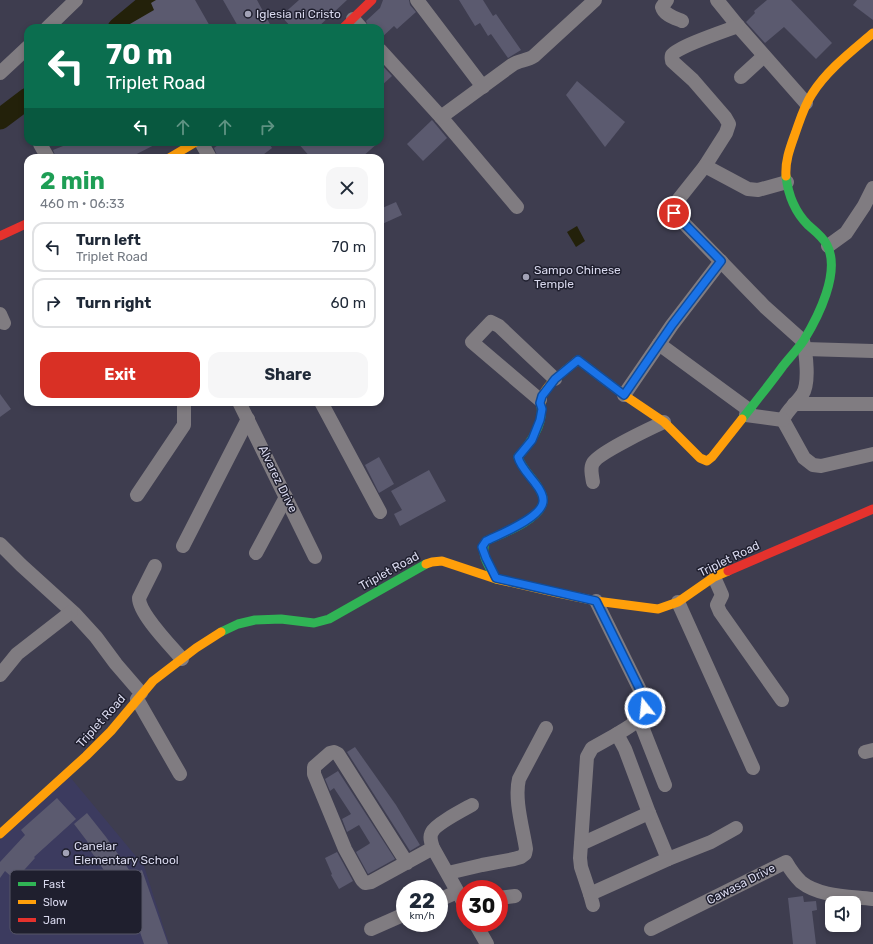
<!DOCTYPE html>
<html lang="en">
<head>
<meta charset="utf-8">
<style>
  body { margin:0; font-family:Rubik,sans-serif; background:#f6f6f7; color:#1f2937; height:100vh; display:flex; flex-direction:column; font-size:15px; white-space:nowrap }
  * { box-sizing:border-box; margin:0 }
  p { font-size:13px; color:#747a83 }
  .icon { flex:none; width:22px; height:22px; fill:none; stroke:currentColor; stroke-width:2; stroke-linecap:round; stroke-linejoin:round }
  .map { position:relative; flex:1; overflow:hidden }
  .panel { position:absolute; left:24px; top:154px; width:360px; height:252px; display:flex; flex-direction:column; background:#fff; border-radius:12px; box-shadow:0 2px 6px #0003 }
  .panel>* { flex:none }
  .banner { position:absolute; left:24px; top:24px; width:360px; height:122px; border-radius:12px; box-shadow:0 2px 6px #0003; background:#0b6e4f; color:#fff; overflow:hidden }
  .tools { position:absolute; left:825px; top:896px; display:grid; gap:8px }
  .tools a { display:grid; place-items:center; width:36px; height:36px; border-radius:8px; background:#fff; box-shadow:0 2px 6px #0003; font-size:20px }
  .speed { position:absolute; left:396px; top:880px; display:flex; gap:8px; font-size:20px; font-weight:700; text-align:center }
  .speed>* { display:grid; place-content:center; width:52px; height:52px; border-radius:50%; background:#fff; box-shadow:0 2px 6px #0003; line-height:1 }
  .speed small { font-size:10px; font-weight:400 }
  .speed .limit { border:6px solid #d22; background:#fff; color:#111 }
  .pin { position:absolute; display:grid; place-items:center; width:34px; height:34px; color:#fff; margin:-17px; border:2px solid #fff; border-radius:50%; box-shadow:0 1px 4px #0007 }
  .me { position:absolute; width:44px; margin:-22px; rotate:344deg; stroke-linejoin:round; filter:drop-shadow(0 0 3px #0008) }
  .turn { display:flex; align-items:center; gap:14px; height:84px; padding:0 16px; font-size:18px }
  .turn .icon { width:52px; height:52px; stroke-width:2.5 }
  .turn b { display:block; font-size:28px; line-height:34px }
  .lanes { display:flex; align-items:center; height:38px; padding:0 16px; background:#0003; justify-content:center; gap:20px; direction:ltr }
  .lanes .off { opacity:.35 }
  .round { display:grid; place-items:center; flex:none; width:42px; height:42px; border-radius:12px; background:#f6f6f7 }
  .headline { display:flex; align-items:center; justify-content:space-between; height:68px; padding:0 16px }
  h1 { font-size:24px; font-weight:700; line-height:30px; color:#1e9e55 }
  .button { display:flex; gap:8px; margin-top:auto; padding:8px 16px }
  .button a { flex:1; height:46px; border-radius:12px; background:#d93025; color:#fff; font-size:16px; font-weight:700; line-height:46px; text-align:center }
  .button a+a { background:#f6f6f7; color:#1f2937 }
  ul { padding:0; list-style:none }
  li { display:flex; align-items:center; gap:12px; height:50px; margin:0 8px 6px; padding:0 8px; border:2px solid #e0e1e3; border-radius:12px }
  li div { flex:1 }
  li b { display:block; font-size:15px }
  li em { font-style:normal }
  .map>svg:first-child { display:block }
  .built { fill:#3c3b5f }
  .water { fill:#23210a }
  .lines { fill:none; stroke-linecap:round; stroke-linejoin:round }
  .river { stroke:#23210a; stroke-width:21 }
  .building { fill:#5b5a6f }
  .street { stroke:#807c81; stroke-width:14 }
  .fast { stroke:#30b455; stroke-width:9 }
  .slow { stroke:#ff9f0a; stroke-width:9 }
  .jam { stroke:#e5322d; stroke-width:9 }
  .route-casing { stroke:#114b97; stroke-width:10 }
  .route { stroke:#1a73e8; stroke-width:7 }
  .poi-dot { fill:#a2a2b6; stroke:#1f1f2e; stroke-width:1.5 }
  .labels { text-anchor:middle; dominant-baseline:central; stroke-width:3; stroke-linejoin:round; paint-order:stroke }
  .poi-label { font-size:12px; fill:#d8d8ed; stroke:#1f1f2e; text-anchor:start }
  .street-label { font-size:12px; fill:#d8d8ed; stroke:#1f1f2e }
  .key { fill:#1f1f2e; stroke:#565667; stroke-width:1 }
  .key-label { font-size:11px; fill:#d8d8ed }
</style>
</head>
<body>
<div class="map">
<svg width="873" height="944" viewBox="0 0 873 944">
  <rect width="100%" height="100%" fill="#3e3d4f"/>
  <polygon class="built" points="70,777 144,866 169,944 0,944 0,840"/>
  <polygon class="water" points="577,226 585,241 576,247 567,232"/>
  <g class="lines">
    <g class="river">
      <polyline points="118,28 152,0"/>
      <polyline points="0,119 28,98"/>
    </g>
  </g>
  <g class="building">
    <polygon points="156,0 195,0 211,28 123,28 154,10 151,3"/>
    <polygon points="223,0 257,0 272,28 239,28"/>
    <polygon points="299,0 347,0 317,28 292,28 281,16"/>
    <polygon points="383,0 409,0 410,5 416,12 397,29 394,26 380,39 380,28 369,28 366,21 380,8"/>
    <polygon points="459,0 483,0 493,16 496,14 521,50 508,58 491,34 488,36 480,23 475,26"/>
    <polygon points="767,0 791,0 832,43 816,59 784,27 765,43 746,22 755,13 754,11"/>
    <polygon points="857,0 873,0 873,20 853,5"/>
    <polygon points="380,63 392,76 380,87"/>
    <polygon points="577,81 625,122 605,147 566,95"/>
    <polygon points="432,120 447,138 423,161 407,144"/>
    <polygon points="73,142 160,142 129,158 56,158 53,150"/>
    <polygon points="222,142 268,142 272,148 259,158 218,158 214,148"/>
    <polygon points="297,142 379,142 361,158 311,158"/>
    <polygon points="396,202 402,215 380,225 380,209"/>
    <polygon points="0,394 11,409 0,417"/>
    <polygon points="379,457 394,484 379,493 365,465"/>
    <polygon points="429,470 446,501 400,526 394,514 402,510 391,491"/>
    <polygon points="355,747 396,805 420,845 410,851 347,752"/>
    <polygon points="338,771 395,859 368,874 356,852 369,844 370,843 359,825 347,832 342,819 351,814 334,788 330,791 325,779"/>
    <polygon points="57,798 76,819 34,857 35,858 15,880 5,871 0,878 0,862 25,835 21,830"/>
    <polygon points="87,813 106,837 132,874 142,870 168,944 144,944 121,876 112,882 88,847 90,845 74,824"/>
    <polygon points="337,852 353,881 339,889 331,875 332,874 325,858"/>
    <polygon points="803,896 804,902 816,901 817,910 812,911 816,944 793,944 788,898"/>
  </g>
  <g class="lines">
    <g class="street">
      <polyline points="417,0 483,87"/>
      <path d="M667,0l-5,7c2,8 13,11 20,14"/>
      <polyline points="717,0 738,26 806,103"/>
      <polyline points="353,19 361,28"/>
      <path d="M738,26c-13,5 -59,20 -66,29 -1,3 0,4 0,6l21,19 32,37 4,7 -3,9 -21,33 -31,39v8l91,94 38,34c3,12 7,43 -1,54 -6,9 -15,15 -19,25l21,38 9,7 8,1 52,-12"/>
      <polyline points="47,28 76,0"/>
      <polyline points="380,50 441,117 517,207"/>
      <polyline points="0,73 28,47"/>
      <polyline points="741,77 764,56"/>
      <path d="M441,117l71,-52c7,-5 15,-4 22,-9l61,-56"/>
      <polyline points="201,142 210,158"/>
      <polyline points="40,144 48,158"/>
      <polyline points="705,166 748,189 758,190 787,182"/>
      <polyline points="828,246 846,233 864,206 873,188"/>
      <polyline points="0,314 4,323"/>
      <polyline points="659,344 749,410"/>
      <polyline points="805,349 873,351"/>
      <polyline points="624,395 672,325 721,261"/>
      <polyline points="540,400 472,342 491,322 499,326 555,379"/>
      <polyline points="239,402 315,557"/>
      <polyline points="321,402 380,512"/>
      <polyline points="794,404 873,404"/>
      <polyline points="746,415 783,420"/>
      <path d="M593,482c-1,-6 -3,-14 0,-19 5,-10 58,-35 71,-41"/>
      <polyline points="137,495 184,425 184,402"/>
      <polyline points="0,544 21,565 75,614 96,637 116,664 141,693"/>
      <polyline points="183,546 248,419"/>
      <polyline points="256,553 286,497"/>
      <path d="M155,566l-16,32c0,16 32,48 43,61"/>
      <polyline points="714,577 722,595 717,605 720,612 782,700"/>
      <path d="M596,601l50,101c1,16 -17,25 -29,32l8,15 24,64 19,46"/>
      <polyline points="678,602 753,768"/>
      <polyline points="0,675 17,654 71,612"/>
      <polyline points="137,699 180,774"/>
      <polyline points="639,719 665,785"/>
      <polyline points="865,752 873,750"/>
      <polyline points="581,844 649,813"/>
      <polyline points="407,863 338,754 334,752 330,753 314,767 314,774 345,849 362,880 365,883 371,882 433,848"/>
      <path d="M448,873l34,-8 32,-6 7,-2 4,-3 1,-5c-3,-20 -12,-50 -7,-70l27,-51"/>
      <polyline points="590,894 581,867 580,858 587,757 592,748 617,734"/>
      <polyline points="499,898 515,896"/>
      <polyline points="439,900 457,892"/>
      <path d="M465,905l-32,-57c-2,-6 -4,-11 -1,-16 4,-8 31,-22 40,-27"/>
      <polyline points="593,905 590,894 668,859 711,842 736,828"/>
      <polyline points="475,923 487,944"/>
      <polyline points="371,929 405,914"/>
      <path d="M651,929l135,-67c4,7 9,14 15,20 19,15 49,14 72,17"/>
    </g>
    <g class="fast">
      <path d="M742,419c14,-18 28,-35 41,-53 7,-9 15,-17 21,-26 14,-23 37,-68 23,-95 -4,-8 -12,-14 -19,-20 -13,-13 -20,-31 -22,-49"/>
      <path d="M496,579c-6,-11 -17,-25 -10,-38 15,-7 54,-21 57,-39 1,-5 -2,-10 -5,-15 -6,-10 -16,-18 -20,-30 12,-14 26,-32 23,-51"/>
      <polyline points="221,632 238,624 255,620 281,619 314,623 329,619 426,564"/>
    </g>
    <g class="slow">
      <polyline points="169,158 196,142"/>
      <path d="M786,176c-1,-15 4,-28 9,-42 5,-14 9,-28 17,-40 15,-24 40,-43 61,-61"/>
      <path d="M541,406c-3,-17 25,-36 37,-46l46,35 40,27 36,36 7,3 5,-4 30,-38"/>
      <polyline points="426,564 432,562 442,561 496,579 558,593 596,601 658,609 678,602 714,577 728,571"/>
      <polyline points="0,834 86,756 111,731 153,681 196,648 221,632"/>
    </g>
    <g class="jam">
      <polyline points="343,28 372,0"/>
      <polyline points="0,236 28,223"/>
      <polyline points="728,571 873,509"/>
    </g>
  </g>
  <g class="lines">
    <g class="route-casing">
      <path id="route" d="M645,708l1,-6 -50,-101 -100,-23 -10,-20 -4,-11 4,-6c14,-7 55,-23 57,-39 1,-7 -4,-14 -8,-19 -6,-8 -15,-17 -17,-26l14,-17 8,-20 2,-11 -2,-6 2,-7 13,-17 23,-19 46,35 48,-70 49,-64 -47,-48"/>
    </g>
    <use href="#route" class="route"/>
  </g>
  <g class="poi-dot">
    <circle cx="248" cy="14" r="4"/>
    <circle cx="526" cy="277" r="4"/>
    <circle cx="66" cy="853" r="4"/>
  </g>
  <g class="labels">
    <g class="poi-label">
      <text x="256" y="14">Iglesia ni Cristo</text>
      <text x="534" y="270">Sampo Chinese<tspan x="534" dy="14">Temple</tspan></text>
      <text x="74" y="846">Canelar<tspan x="74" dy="14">Elementary School</tspan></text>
    </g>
    <g class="street-label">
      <text transform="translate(278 479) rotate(64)">Alvarez Drive</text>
      <text transform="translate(729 559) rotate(-26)">Triplet Road</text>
      <text transform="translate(389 571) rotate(-29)">Triplet Road</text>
      <text transform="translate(101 721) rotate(-48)">Triplet Road</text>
      <text transform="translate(741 884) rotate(-27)">Cawasa Drive</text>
    </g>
  </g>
  <rect x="10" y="870" width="132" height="64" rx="6" class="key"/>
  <rect x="18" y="882" width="18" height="4" fill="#30b455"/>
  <rect x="18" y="900" width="18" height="4" fill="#ff9f0a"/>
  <rect x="18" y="918" width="18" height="4" fill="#e5322d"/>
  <g class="key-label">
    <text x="43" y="888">Fast</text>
    <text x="43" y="906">Slow</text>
    <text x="43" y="924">Jam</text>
  </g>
</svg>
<div class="tools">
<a><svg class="icon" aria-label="sound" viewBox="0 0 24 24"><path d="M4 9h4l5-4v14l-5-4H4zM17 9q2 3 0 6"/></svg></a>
</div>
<div class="speed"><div>22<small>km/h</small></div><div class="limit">30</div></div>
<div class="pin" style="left:674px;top:213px;background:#d93025"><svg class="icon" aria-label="arrive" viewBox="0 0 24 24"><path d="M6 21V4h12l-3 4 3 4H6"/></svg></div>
<svg class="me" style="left:645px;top:708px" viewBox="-20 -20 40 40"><circle r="17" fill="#1a73e8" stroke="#fff" stroke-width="3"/><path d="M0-11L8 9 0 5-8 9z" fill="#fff"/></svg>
<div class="banner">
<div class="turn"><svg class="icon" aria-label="left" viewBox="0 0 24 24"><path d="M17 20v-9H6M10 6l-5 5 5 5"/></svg><div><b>70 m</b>Triplet Road</div></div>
<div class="lanes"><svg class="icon" aria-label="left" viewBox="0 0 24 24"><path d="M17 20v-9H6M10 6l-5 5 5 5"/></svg><svg class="icon off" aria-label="ahead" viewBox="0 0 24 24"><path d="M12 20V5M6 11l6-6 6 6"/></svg><svg class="icon off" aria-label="ahead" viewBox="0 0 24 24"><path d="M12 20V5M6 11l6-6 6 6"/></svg><svg class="icon off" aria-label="right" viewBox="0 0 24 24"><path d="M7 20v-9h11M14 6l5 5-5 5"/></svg></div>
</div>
<section class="panel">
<div class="headline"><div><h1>2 min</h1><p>460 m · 06:33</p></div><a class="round"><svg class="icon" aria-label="close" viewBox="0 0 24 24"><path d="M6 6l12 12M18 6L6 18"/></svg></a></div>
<ul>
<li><svg class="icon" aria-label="left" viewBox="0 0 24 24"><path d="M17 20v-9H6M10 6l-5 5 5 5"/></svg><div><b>Turn left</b><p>Triplet Road</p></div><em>70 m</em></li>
<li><svg class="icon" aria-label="right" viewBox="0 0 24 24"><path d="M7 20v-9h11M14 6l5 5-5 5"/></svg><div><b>Turn right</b></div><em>60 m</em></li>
</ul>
<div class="button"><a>Exit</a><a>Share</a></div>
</section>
</div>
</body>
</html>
